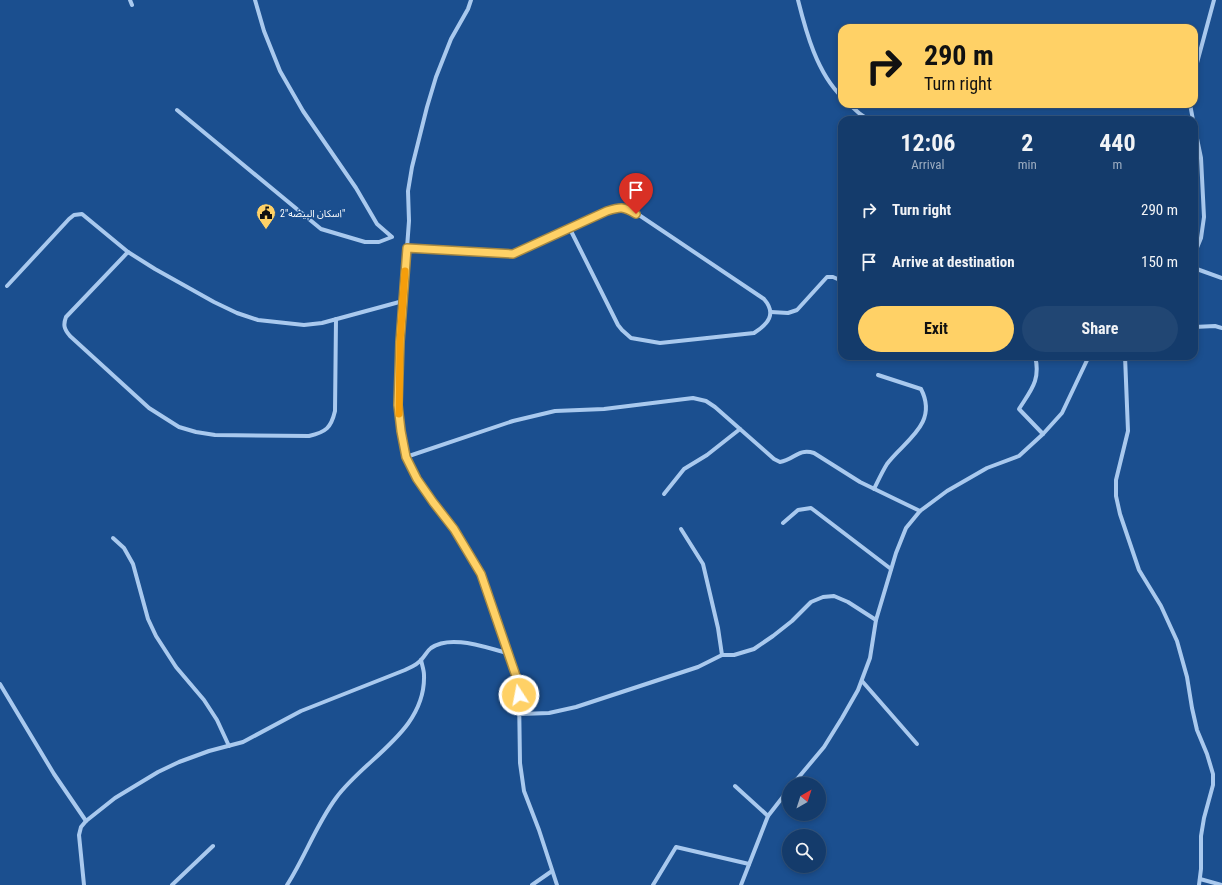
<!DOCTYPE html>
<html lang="en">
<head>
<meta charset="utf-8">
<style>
  body { margin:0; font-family:"Roboto Condensed","Noto Sans Arabic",sans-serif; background:#214673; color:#f1f3f6; height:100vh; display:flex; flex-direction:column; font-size:15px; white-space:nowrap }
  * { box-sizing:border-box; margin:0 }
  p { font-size:13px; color:#9dadc1 }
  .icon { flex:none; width:22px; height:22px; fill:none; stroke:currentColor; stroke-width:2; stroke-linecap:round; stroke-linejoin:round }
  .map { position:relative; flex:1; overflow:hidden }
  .details { position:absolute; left:838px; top:116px; width:360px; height:244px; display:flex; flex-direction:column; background:#143b6b; border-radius:12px; box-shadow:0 2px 6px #0003,0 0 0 1px #33557e }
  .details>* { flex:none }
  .hud { position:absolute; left:838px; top:24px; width:360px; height:84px; border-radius:12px; box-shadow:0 2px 6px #0003,0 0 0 1px #33557e; background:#ffd166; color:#111; overflow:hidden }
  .needle { width:26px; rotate:39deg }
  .fabs { position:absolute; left:782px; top:777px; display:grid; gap:8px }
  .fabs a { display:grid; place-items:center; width:44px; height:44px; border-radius:50%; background:#143b6b; box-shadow:0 2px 6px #0003,0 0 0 1px #33557e; font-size:20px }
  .pin { position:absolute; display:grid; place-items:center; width:34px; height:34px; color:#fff; margin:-41px -17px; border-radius:50% 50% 50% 0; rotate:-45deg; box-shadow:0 0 4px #0007 }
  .pin .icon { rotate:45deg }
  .me { position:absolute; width:44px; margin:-22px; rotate:349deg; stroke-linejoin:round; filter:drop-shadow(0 0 3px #0008) }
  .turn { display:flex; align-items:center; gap:14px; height:84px; padding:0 20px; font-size:18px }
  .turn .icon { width:52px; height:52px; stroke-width:2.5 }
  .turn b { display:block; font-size:28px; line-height:34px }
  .eta { display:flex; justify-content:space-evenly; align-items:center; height:68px; text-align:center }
  .eta b { font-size:24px; font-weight:700; line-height:28px }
  .cta { display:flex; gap:8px; margin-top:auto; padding:8px 20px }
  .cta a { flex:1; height:46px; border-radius:24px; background:#ffd166; color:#111; font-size:16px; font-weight:700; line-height:46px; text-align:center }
  .cta a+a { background:#214673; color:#f1f3f6 }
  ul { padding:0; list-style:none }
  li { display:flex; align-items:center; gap:12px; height:52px; padding:0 20px }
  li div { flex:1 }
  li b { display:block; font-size:15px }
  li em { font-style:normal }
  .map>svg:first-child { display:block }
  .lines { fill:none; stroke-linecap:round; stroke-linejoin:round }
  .street { stroke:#a9c9ee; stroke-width:4 }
  .route-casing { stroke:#a68842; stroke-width:10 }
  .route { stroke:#ffd166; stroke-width:7 }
  .slow { stroke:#f59e0b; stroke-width:7 }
  .labels { text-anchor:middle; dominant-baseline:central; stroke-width:3.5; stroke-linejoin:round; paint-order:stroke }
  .poi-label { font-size:10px; fill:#fff; stroke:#1b4f8f; text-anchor:start }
</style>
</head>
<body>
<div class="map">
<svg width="1222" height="885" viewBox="0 0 1222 885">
  <rect width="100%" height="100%" fill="#1b4f8f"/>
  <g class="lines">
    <g class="street">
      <polyline points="130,0 132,5"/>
      <polyline points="471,0 468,9 451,39 436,77 427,107 412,167 408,191 409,221 400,342 398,405 401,431 406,457 417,479 433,502 454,529 469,552 481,575 491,601 515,676 519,695 520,763 524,791 539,830 557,885"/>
      <path d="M798,0c8,32 19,73 44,97"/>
      <polyline points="1194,74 1214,0"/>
      <polyline points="849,104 860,114 869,120"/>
      <polyline points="1190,104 1193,120"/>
      <polyline points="177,110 321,229 365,242 379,242 392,237 377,224 356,188 303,111 280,71 264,31 255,0"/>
      <polyline points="1194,124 1201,158 1204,217 1201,238 1194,255"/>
      <path d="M407,248l106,6 94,-43c14,-4 16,-5 29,2l128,86c13,15 4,25 -10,34l-94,10 -29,-5 -9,-8 -4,-5 -48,-96"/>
      <path d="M128,252l-62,65c-3,8 -2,12 4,19l79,72 30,19 17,5 19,3 94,1c17,-4 22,-8 26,-25l1,-92"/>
      <polyline points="1194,268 1222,278"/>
      <polyline points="7,286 69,219 74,215 82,214 128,252 155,269 214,302 237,313 258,320 304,325 322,323 403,301"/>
      <polyline points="771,312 788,313 797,310 827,277 833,277 842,281"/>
      <polyline points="1194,327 1215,326 1222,328"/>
      <path d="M1035,356c6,24 -4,34 -16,53l24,25"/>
      <polyline points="1125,356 1128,431 1116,480 1116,496 1120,514 1139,570 1161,606 1177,641 1187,677 1192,708 1197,730 1207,754 1213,774 1213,785 1204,818 1201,836 1201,869 1199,885"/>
      <path d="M406,457l107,-36 42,-10 49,-2 89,-11 13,3 9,6 59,52 6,3c14,-2 18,-14 34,-9l46,29 60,29"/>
      <path d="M874,489c4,-8 8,-17 13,-25 17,-23 52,-40 34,-75l-43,-14"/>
      <polyline points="664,494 684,469 707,455 740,429"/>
      <polyline points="783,523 798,510 811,508 891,569"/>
      <polyline points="681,529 703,564 718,628 722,655"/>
      <polyline points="113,538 124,548 133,564 148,619 156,636 176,667 204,700 217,720 229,746"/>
      <polyline points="862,681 917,744"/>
      <polyline points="0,684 54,774 86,821"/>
      <polyline points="520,714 549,713 576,707 698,667 722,655 734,655 754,649 773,636 792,621 811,602 823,597 834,596 848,602 876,620"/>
      <polyline points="793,784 824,747 842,718 858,690 870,658 876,620 896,553 906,528 920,511 947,491 987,468 1019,456 1043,434 1062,413 1089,356"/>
      <polyline points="735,786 768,816"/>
      <polyline points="1200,879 1222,885"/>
      <path d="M84,885l-5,-50 2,-8 5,-6 29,-23 43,-26 21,-10 30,-11 34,-9 58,-31 104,-41c6,-3 12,-5 16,-10 4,-4 6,-9 10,-12 20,-14 55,0 77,5"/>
      <polyline points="172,885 213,846"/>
      <path d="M287,885c18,-28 29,-60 49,-87 29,-40 90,-67 88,-123 0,-5 -2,-10 -3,-15"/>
      <polyline points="532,885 552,871"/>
      <polyline points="653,885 676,847 749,864"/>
      <polyline points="741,885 768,816 789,789"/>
    </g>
  </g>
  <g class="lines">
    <g class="route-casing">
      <path id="route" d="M519,695l-3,-19 -35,-102 -27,-45 -21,-27 -16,-23 -11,-22 -5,-26 -3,-26 2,-63 7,-94 106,6 94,-43c13,-4 16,-5 29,3"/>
    </g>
    <use href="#route" class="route"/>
    <polyline class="slow" points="399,414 400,342 405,271"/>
  </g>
  <defs>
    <g id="civic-pin" transform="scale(1)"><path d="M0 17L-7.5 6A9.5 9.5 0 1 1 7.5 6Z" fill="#ffd166" stroke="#1b4f8f"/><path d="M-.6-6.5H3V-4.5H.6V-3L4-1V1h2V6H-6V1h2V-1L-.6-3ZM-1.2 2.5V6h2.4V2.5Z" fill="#111"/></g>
  </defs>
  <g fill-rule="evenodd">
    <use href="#civic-pin" x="266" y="213"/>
  </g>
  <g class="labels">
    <g class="poi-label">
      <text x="280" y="213">اسكان البيضه"2"</text>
    </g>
  </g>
</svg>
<div class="fabs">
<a><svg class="needle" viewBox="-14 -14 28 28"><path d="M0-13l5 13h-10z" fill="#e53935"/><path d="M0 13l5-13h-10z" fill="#9dadc1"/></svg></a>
<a><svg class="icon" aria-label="search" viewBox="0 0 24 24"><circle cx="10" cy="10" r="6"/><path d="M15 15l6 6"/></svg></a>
</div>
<div class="pin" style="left:636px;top:214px;background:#d93025"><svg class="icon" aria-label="arrive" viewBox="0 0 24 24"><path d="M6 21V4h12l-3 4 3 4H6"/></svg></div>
<svg class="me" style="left:519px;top:695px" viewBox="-20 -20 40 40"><circle r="17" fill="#ffd166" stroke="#fff" stroke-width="3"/><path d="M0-11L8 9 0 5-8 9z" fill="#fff"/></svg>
<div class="hud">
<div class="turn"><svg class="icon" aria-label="right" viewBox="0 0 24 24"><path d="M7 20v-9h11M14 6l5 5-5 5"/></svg><div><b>290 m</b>Turn right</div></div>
</div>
<section class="details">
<div class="eta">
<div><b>12:06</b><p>Arrival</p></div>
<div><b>2</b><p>min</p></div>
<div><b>440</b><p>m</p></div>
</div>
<ul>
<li><svg class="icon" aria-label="right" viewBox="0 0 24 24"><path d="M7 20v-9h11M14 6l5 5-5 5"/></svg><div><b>Turn right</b></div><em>290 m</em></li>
<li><svg class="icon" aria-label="arrive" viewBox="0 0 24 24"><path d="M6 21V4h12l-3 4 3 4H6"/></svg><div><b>Arrive at destination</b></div><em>150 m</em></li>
</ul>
<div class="cta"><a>Exit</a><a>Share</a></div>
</section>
</div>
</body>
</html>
